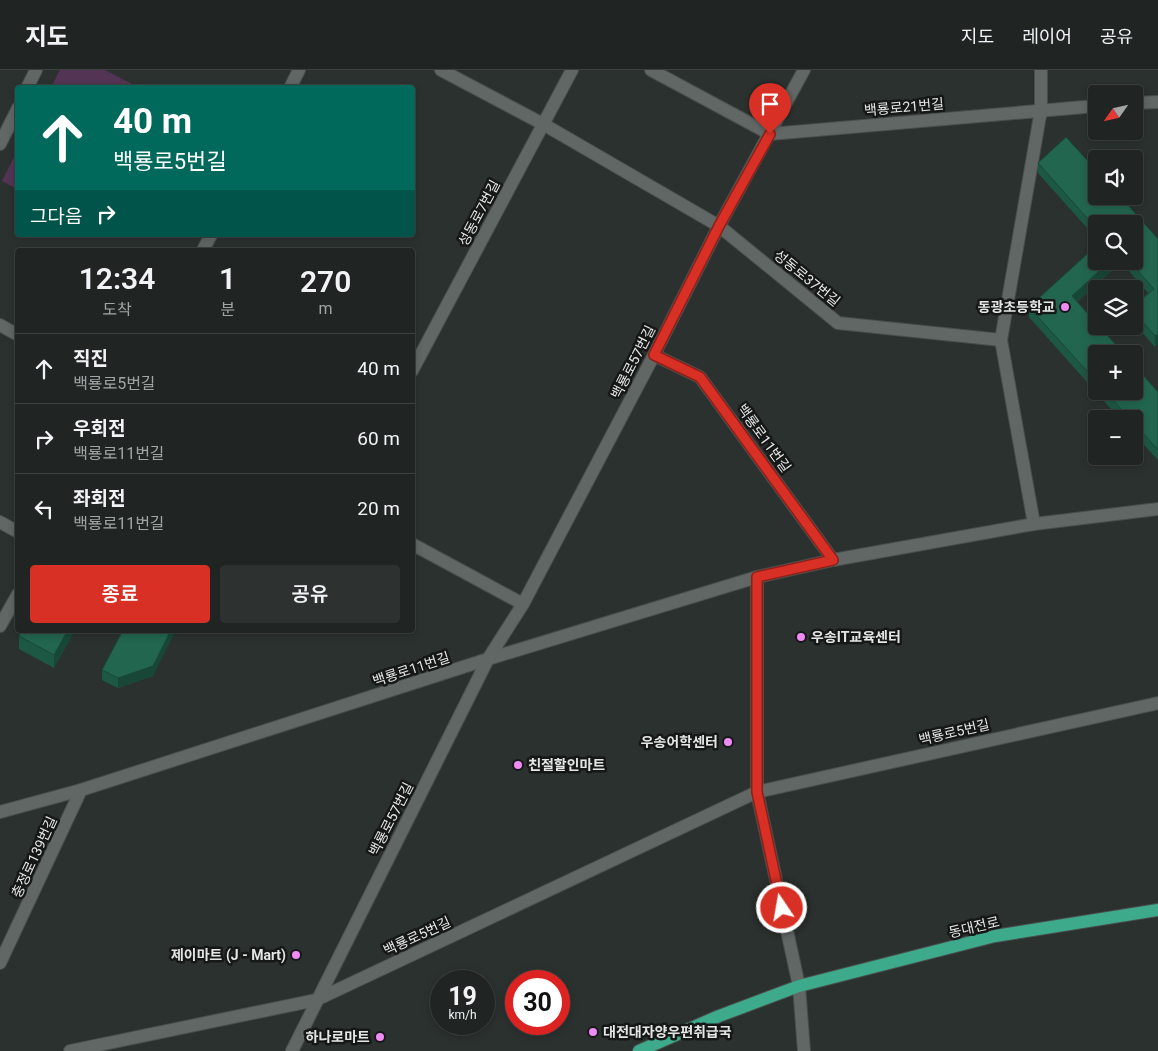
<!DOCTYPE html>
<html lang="ko">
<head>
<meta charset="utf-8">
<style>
  body { margin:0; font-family:Roboto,"Noto Sans KR",sans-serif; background:#2d3130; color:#f1f3f6; height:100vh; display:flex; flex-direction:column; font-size:19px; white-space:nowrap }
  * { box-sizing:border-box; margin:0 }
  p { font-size:16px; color:#a2a5a6 }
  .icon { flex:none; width:28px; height:28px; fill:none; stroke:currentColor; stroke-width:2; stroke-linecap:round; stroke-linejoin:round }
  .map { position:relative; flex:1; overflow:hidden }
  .details { position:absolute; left:15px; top:178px; width:400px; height:385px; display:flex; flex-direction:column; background:#202523; border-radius:5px; box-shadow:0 2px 8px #0003,0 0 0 1px #3d4241 }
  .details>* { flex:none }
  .top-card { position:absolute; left:15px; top:15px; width:400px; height:152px; border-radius:5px; box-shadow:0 2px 8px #0003,0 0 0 1px #3d4241; background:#00695c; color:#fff; overflow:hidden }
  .needle { width:32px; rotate:236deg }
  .fabs { position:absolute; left:1088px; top:15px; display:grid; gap:10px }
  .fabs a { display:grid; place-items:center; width:55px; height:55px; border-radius:5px; background:#202523; box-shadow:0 2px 8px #0003,0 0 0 1px #3d4241; font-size:25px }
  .speed { position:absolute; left:430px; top:900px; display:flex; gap:10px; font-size:25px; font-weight:700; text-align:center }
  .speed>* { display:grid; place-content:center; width:65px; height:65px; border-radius:50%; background:#202523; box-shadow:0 2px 8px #0003,0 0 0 1px #3d4241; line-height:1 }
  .speed small { font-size:12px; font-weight:400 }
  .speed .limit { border:8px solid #d22; background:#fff; color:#111 }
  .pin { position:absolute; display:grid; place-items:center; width:42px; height:42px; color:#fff; margin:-51px -21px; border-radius:50% 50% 50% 0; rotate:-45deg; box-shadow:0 0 5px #0007 }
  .pin .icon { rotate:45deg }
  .me { position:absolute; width:55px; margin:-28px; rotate:348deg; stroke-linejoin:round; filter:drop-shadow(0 0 4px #0008) }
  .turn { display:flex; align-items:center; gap:18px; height:105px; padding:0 15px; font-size:22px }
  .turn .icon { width:65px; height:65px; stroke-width:2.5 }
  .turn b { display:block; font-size:35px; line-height:42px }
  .then { display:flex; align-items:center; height:48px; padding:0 15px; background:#0003; gap:10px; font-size:19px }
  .eta { display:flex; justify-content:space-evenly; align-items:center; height:85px; text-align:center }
  .eta b { font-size:30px; font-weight:600; line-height:35px }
  .action { display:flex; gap:10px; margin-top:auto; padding:10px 15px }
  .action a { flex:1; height:58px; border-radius:5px; background:#d93025; color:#fff; font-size:20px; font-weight:600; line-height:58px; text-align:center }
  .action a+a { background:#2d3130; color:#f1f3f6 }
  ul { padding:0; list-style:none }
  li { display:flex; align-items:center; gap:15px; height:70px; padding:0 15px; border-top:1px solid #3d4241 }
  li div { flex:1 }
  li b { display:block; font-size:19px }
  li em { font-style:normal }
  header { display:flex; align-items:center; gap:30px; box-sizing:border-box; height:70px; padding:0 25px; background:#202523; border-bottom:1px solid #3d4241 }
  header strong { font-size:24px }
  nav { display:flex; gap:28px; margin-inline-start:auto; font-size:18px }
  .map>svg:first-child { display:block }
  .green { fill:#533454 }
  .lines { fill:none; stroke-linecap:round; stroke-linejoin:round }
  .minor-casing { stroke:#494e4c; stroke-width:14 }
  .major-casing { stroke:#494e4c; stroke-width:14 }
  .minor { stroke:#606764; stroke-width:12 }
  .major { stroke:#3daa8c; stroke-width:12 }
  .wall { fill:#1d5845 }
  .shaded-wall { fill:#184738 }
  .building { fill:#226650; stroke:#184738 }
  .route-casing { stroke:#8d1f18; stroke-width:12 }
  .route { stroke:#d93025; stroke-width:9 }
  .poi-dot { fill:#f08bf5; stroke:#161817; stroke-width:2 }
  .labels { text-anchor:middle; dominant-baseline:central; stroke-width:5; stroke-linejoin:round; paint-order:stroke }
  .street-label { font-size:14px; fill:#e2e6e4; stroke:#161817 }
  .poi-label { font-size:14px; font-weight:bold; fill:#e2e6e4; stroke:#161817; text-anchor:end }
</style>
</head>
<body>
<header>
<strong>지도</strong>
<nav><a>지도</a><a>레이어</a><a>공유</a></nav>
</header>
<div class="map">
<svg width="1158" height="981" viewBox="0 0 1158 981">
  <rect width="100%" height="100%" fill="#2b312f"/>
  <g class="green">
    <polygon points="60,0 105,0 138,17 51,17"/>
    <polygon points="17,81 17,119 2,111"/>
  </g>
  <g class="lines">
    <g class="minor-casing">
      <g id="minor">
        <polyline points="441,0 543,54 719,156 838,253 1001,270"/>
        <polyline points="651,0 770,64 1096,36"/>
        <polyline points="27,18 36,0"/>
        <polyline points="290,18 299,0"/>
        <polyline points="1134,33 1158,32"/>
        <polyline points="0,74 18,38"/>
        <polyline points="203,180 211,165"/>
        <polyline points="0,255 18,265"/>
        <polyline points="654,285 700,307 833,490"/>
        <polyline points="412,301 572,0"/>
        <polyline points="0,452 18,462"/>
        <polyline points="1034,454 1001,270 1041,40 1041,0"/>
        <polyline points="412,474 523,534"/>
        <polyline points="757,507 757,722 799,916 804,981"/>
        <polyline points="0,556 18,524"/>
        <polyline points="0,742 81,720 488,589 757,507 833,490 1034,454 1158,439"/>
        <polyline points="0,893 81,720"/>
        <polyline points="70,981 316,930 757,722 1158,633"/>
        <polyline points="292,981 488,589 523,534 654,285 719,156 804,0"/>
      </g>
    </g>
    <g class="major-casing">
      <polyline id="major" points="639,981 719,946 799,916 995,866 1158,840"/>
    </g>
    <use href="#minor" class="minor"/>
    <use href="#major" class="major"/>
  </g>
  <g class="wall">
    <polygon points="1038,93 1158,169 1158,274 1155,277 1134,253 1134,236 1148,223 1121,192 1077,232 1096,284 1096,321 1158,322 1158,390 1134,364 1134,349 1120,349 1029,247 1029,237 1096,191 1134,191 1096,154 1096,168 1038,103"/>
    <polygon points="75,560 54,598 19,579 19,566"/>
    <polygon points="102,600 153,606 118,618 102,610"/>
  </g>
  <g class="shaded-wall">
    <polygon points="1110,191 1121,191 1121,192 1072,236 1072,226"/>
    <polygon points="1158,264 1158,274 1155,277 1155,266"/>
    <polygon points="68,560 75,560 54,598 54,585"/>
    <polygon points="171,560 176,560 153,606 118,618 118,608"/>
  </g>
  <g class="building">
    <polygon points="1066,67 1096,100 1096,126 1120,126 1158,169 1158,264 1155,266 1134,242 1134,236 1154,219 1129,191 1134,191 1134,154 1096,154 1096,158 1038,93"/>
    <polygon points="1096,176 1096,191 1110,191 1072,226 1096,253 1096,256 1099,256 1124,284 1096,284 1096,311 1029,237"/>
    <polygon points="1134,295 1158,322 1158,380 1134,353 1134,349 1130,349 1105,321 1134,321"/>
    <polygon points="22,560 68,560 54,585 19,566"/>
    <polygon points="123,560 171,560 153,596 118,608 102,600"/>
  </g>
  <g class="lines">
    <g class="route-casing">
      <polyline id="route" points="770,64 719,156 654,285 700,307 833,490 757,507 757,722 782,838"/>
    </g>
    <use href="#route" class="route"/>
  </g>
  <g class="poi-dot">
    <circle cx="1065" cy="237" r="5"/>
    <circle cx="801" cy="567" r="5"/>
    <circle cx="728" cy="672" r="5"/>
    <circle cx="518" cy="695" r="5"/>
    <circle cx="296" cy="885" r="5"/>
    <circle cx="593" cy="962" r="5"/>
    <circle cx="380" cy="967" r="5"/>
  </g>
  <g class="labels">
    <g class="street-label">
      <text transform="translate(904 37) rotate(-5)">백룡로21번길</text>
      <text transform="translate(479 143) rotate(-62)">성동로7번길</text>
      <text transform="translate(807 208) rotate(39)">성동로37번길</text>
      <text transform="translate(633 292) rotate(-63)">백룡로57번길</text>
      <text transform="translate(764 368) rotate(54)">백룡로11번길</text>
      <text transform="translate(411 599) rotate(-18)">백룡로11번길</text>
      <text transform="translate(954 662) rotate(-13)">백룡로5번길</text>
      <text transform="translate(391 749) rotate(-63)">백룡로57번길</text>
      <text transform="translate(34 787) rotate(-65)">충정로139번길</text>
      <text transform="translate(974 857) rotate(-13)">동대전로</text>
      <text transform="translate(417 866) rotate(-25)">백룡로5번길</text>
    </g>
    <g class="poi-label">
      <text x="1055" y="237">동광초등학교</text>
      <text x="811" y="567" text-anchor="start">우송IT교육센터</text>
      <text x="718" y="672">우송어학센터</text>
      <text x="528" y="695" text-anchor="start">친절할인마트</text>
      <text x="286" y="885">제이마트 (J - Mart)</text>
      <text x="603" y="962" text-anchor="start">대전대자양우편취급국</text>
      <text x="370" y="967">하나로마트</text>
    </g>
  </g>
</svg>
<div class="fabs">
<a><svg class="needle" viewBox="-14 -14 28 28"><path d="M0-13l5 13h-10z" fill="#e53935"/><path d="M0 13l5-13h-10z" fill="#a2a5a6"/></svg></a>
<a><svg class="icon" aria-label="sound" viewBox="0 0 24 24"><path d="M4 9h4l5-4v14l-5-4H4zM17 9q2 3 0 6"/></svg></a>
<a><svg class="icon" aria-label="search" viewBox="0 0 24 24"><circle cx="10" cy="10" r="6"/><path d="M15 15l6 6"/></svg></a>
<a><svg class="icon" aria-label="layers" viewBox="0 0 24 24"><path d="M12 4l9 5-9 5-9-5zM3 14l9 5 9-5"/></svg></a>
<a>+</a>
<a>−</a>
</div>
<div class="speed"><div>19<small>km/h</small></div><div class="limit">30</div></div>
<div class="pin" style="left:770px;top:64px;background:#d93025"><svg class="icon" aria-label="arrive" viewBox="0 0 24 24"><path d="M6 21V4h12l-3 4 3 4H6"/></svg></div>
<svg class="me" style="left:782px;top:838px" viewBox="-20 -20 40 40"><circle r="17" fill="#d93025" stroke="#fff" stroke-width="3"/><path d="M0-11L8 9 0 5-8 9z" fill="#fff"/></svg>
<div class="top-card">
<div class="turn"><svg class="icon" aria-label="ahead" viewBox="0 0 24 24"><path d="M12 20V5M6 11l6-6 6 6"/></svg><div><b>40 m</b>백룡로5번길</div></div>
<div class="then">그다음<svg class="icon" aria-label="right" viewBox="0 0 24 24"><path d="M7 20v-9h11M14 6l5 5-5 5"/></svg></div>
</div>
<section class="details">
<div class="eta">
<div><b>12:34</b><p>도착</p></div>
<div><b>1</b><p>분</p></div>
<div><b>270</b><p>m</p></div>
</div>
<ul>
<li><svg class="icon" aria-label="ahead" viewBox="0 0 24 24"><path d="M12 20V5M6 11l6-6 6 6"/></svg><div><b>직진</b><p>백룡로5번길</p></div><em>40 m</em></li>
<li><svg class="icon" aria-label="right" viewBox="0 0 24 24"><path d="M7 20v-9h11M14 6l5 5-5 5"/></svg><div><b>우회전</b><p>백룡로11번길</p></div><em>60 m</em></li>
<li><svg class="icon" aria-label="left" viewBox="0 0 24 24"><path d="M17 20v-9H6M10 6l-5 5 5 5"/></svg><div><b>좌회전</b><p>백룡로11번길</p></div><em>20 m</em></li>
</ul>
<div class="action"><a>종료</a><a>공유</a></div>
</section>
</div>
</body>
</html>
